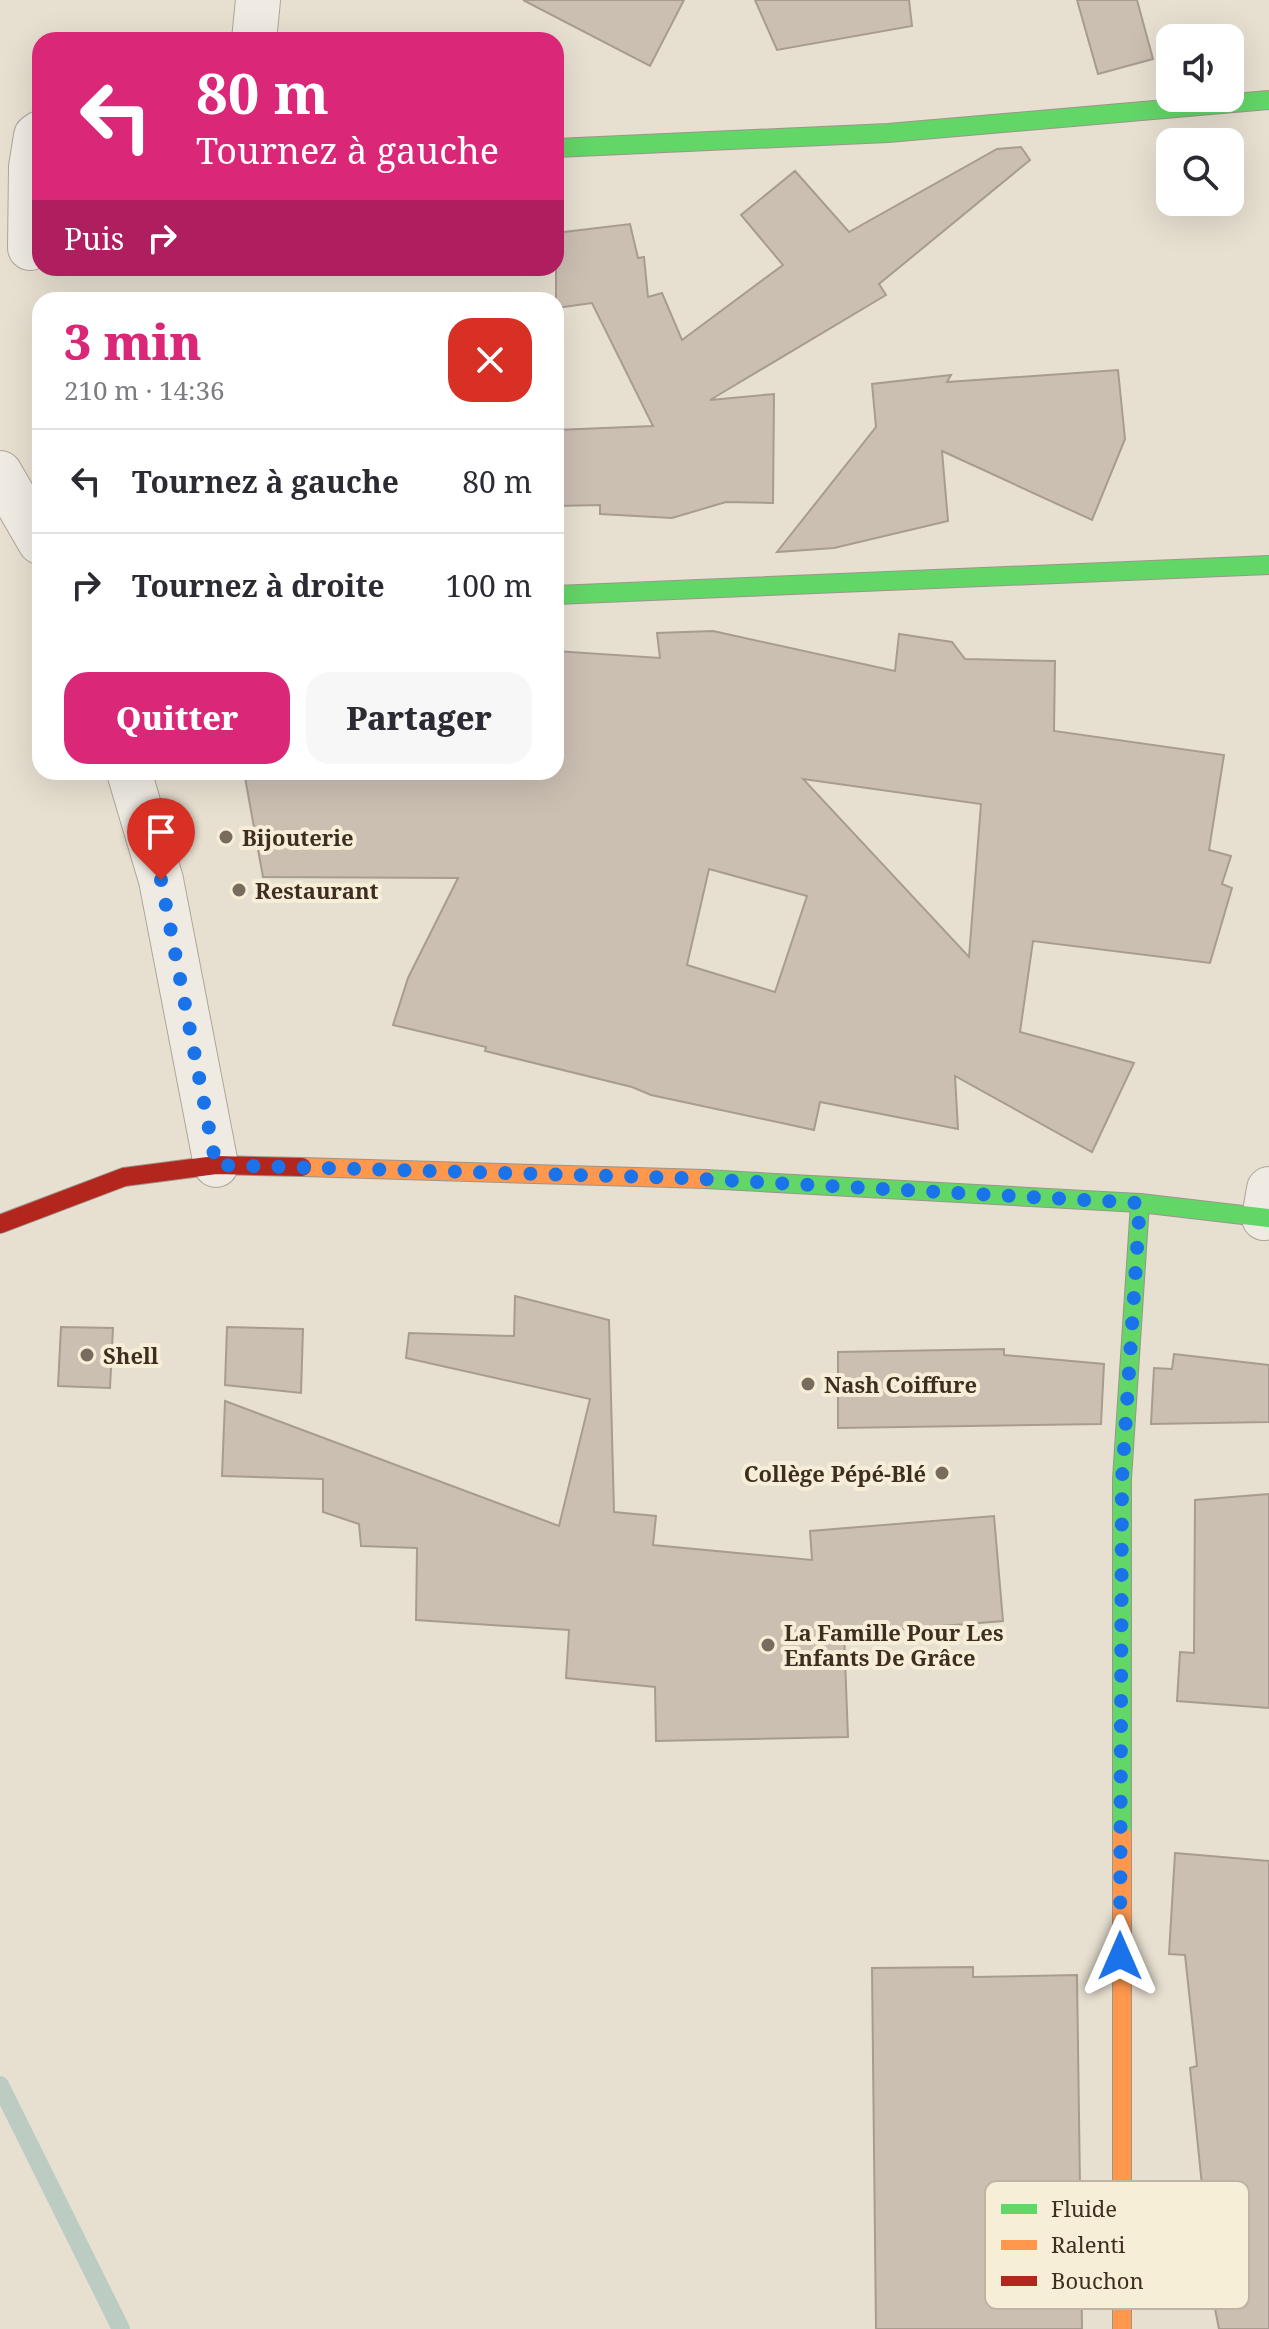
<!DOCTYPE html>
<html lang="fr">
<head>
<meta charset="utf-8">
<style>
  body { margin:0; font-family:"Noto Serif",serif; background:#f7f7f7; color:#2b2b33; height:100vh; display:flex; flex-direction:column; font-size:30px; white-space:nowrap }
  * { box-sizing:border-box; margin:0 }
  p { font-size:26px; color:#7c7c81 }
  .icon { flex:none; width:44px; height:44px; fill:none; stroke:currentColor; stroke-width:2; stroke-linecap:round; stroke-linejoin:round }
  .map { position:relative; flex:1; overflow:hidden }
  .drawer { position:absolute; left:32px; top:292px; width:532px; height:488px; display:flex; flex-direction:column; background:#fff; border-radius:24px; box-shadow:0 8px 32px #0002 }
  .drawer>* { flex:none }
  .banner { position:absolute; left:32px; top:32px; width:532px; height:244px; border-radius:24px; box-shadow:0 8px 32px #0002; background:#db2777; color:#fff; overflow:hidden }
  .controls { position:absolute; left:1156px; top:24px; display:grid; gap:16px }
  .controls a { display:grid; place-items:center; width:88px; height:88px; border-radius:16px; background:#fff; box-shadow:0 8px 32px #0002; font-size:40px }
  .pin { position:absolute; display:grid; place-items:center; width:68px; height:68px; color:#fff; margin:-82px -34px; border-radius:50% 50% 50% 0; rotate:-45deg; box-shadow:0 0 8px #0007 }
  .pin .icon { rotate:45deg }
  .me { position:absolute; width:88px; margin:-44px; rotate:0deg; stroke-linejoin:round; filter:drop-shadow(0 0 6px #0008) }
  .turn { display:flex; align-items:center; gap:28px; height:168px; padding:0 32px; font-size:36px }
  .turn .icon { width:104px; height:104px; stroke-width:2.5 }
  .turn b { display:block; font-size:56px; line-height:68px }
  .then { display:flex; align-items:center; height:76px; padding:0 32px; background:#0003; gap:16px; font-size:30px }
  .round { display:grid; place-items:center; flex:none; width:84px; height:84px; border-radius:24px; background:#f7f7f7 }
  .headline { display:flex; align-items:center; justify-content:space-between; height:136px; padding:0 32px }
  h1 { font-size:48px; font-weight:800; line-height:60px; color:#db2777 }
  .button { display:flex; gap:16px; margin-top:auto; padding:16px 32px }
  .button a { flex:1; height:92px; border-radius:24px; background:#db2777; color:#fff; font-size:32px; font-weight:800; line-height:92px; text-align:center }
  .button a+a { background:#f7f7f7; color:#2b2b33 }
  ul { padding:0; list-style:none }
  li { display:flex; align-items:center; gap:24px; height:104px; padding:0 32px; border-top:2px solid #e1e1e2 }
  li div { flex:1 }
  li b { display:block; font-size:30px }
  li em { font-style:normal }
  .map>svg:first-child { display:block }
  .lines { fill:none; stroke-linecap:round; stroke-linejoin:round }
  .stream { stroke:#bcccc2; stroke-width:18 }
  .building { fill:#cbbfb2; stroke:#a89c90; stroke-width:2; fill-rule:evenodd }
  .street-casing { stroke:#ada599; stroke-width:46 }
  .fast-casing { stroke:#9c958a; stroke-width:20 }
  .slow-casing { stroke:#9c958a; stroke-width:20 }
  .jam-casing { stroke:#9c958a; stroke-width:20 }
  .street { stroke:#efebe3; stroke-width:44 }
  .fast { stroke:#63d668; stroke-width:18 }
  .slow { stroke:#ff974d; stroke-width:18 }
  .jam { stroke:#b3261e; stroke-width:18 }
  .route { stroke:#1a73e8; stroke-width:14; stroke-dasharray:0 25.2 }
  .poi-dot { fill:#786c5e; stroke:#f7eed8; stroke-width:3 }
  .labels { text-anchor:middle; dominant-baseline:central; stroke-width:8; stroke-linejoin:round; paint-order:stroke }
  .poi-label { font-size:22px; font-weight:bold; fill:#3d2e20; stroke:#f7eed8; text-anchor:start }
  .key { fill:#f7eed8; stroke:#bfb4a1; stroke-width:2 }
  .key-label { font-size:22px; fill:#3d2e20 }
</style>
</head>
<body>
<div class="map">
<svg width="1269" height="2329" viewBox="0 0 1269 2329">
  <rect width="100%" height="100%" fill="#e7e0d1"/>
  <g class="lines">
    <polyline class="stream" points="0,2085 121,2329"/>
  </g>
  <g class="building">
    <polygon points="523,0 684,0 650,66"/>
    <polygon points="755,0 909,0 912,26 777,50"/>
    <polygon points="1077,0 1137,0 1153,59 1098,74"/>
    <polygon points="1021,147 1030,160 879,284 886,295 710,400 774,394 773,503 726,502 672,518 600,514 600,505 556,506 556,430 653,426 592,303 556,308 556,233 630,224 638,258 644,257 648,297 662,293 682,340 783,265 741,215 795,171 849,232 997,149"/>
    <polygon points="1118,370 1125,439 1092,520 942,451 948,521 834,548 777,552 876,427 872,384 951,375 947,382"/>
    <path d="M713,631l182,40 4,-37 53,8 13,17 90,2 -1,70 170,24 -15,95 22,6 -9,28 10,4 -22,75 -177,-22 -13,91 114,31 -42,89 -137,-76 3,53 -138,-27 -6,28 -163,-35 -19,-8 -147,-36 1,-4 -93,-22 15,-47 50,-100 -195,-1 -19,-105h312v-121l104,7 -3,-25zM803,779l178,25 -12,153zM709,869l98,27 -32,96 -88,-27z"/>
    <polygon points="515,1296 609,1320 614,1512 656,1516 653,1545 812,1560 810,1531 994,1516 1003,1621 844,1634 848,1737 656,1741 655,1687 566,1678 569,1630 416,1620 417,1548 361,1546 359,1524 323,1512 323,1479 222,1476 225,1401 559,1526 590,1399 406,1358 409,1333 514,1336"/>
    <polygon points="61,1327 113,1328 110,1388 58,1386"/>
    <polygon points="227,1327 303,1329 301,1393 225,1385"/>
    <polygon points="1004,1349 1004,1355 1104,1364 1101,1424 838,1428 838,1352"/>
    <polygon points="1174,1354 1269,1365 1269,1422 1151,1424 1154,1368 1172,1369"/>
    <polygon points="1269,1494 1269,1708 1177,1701 1180,1652 1194,1653 1195,1500"/>
    <polygon points="1175,1853 1269,1861 1269,2329 1219,2329 1212,2294 1212,2205 1204,2205 1190,2068 1197,2066 1185,1955 1169,1954"/>
    <polygon points="973,1967 973,1977 1077,1975 1082,2329 876,2329 872,1968"/>
  </g>
  <g class="lines">
    <g class="street-casing">
      <g id="street">
        <polyline points="254,40 258,0"/>
        <polyline points="30,248 31,167 36,136 40,133"/>
        <polyline points="0,473 40,542"/>
        <polyline points="129,772 161,880 216,1165"/>
        <polyline points="1264,1218 1269,1189"/>
      </g>
    </g>
    <g class="fast-casing">
      <g id="fast">
        <polyline points="556,148 888,133 1269,100"/>
        <polyline points="556,595 1269,565"/>
        <polyline points="705,1179 1140,1203 1269,1218"/>
        <polyline points="1122,1835 1122,1479 1140,1203"/>
      </g>
    </g>
    <g class="slow-casing">
      <g id="slow">
        <polyline points="302,1167 705,1179"/>
        <polyline points="1122,1835 1122,2329"/>
      </g>
    </g>
    <g class="jam-casing">
      <polyline id="jam" points="0,1224 124,1177 216,1165 302,1167"/>
    </g>
    <use href="#street" class="street"/>
    <use href="#fast" class="fast"/>
    <use href="#slow" class="slow"/>
    <use href="#jam" class="jam"/>
  </g>
  <g class="lines">
    <polyline class="route" points="161,880 216,1165 684,1178 1140,1203 1122,1479 1120,1956"/>
  </g>
  <g class="poi-dot">
    <circle cx="226" cy="837" r="8"/>
    <circle cx="239" cy="890" r="8"/>
    <circle cx="87" cy="1355" r="8"/>
    <circle cx="808" cy="1384" r="8"/>
    <circle cx="942" cy="1473" r="8"/>
    <circle cx="768" cy="1645" r="8"/>
  </g>
  <g class="labels">
    <g class="poi-label">
      <text x="242" y="837">Bijouterie</text>
      <text x="255" y="890">Restaurant</text>
      <text x="103" y="1355">Shell</text>
      <text x="824" y="1384">Nash Coiffure</text>
      <text x="926" y="1473" text-anchor="end">Collège Pépé-Blé</text>
      <text x="784" y="1632">La Famille Pour Les<tspan x="784" dy="25">Enfants De Grâce</tspan></text>
    </g>
  </g>
  <rect x="985" y="2181" width="264" height="128" rx="12" class="key"/>
  <rect x="1001" y="2204" width="36" height="10" fill="#63d668"/>
  <rect x="1001" y="2240" width="36" height="10" fill="#ff974d"/>
  <rect x="1001" y="2276" width="36" height="10" fill="#b3261e"/>
  <g class="key-label">
    <text x="1051" y="2217">Fluide</text>
    <text x="1051" y="2253">Ralenti</text>
    <text x="1051" y="2289">Bouchon</text>
  </g>
</svg>
<div class="controls">
<a><svg class="icon" aria-label="sound" viewBox="0 0 24 24"><path d="M4 9h4l5-4v14l-5-4H4zM17 9q2 3 0 6"/></svg></a>
<a><svg class="icon" aria-label="search" viewBox="0 0 24 24"><circle cx="10" cy="10" r="6"/><path d="M15 15l6 6"/></svg></a>
</div>
<div class="pin" style="left:161px;top:880px;background:#d93025"><svg class="icon" aria-label="arrive" viewBox="0 0 24 24"><path d="M6 21V4h12l-3 4 3 4H6"/></svg></div>
<svg class="me" style="left:1120px;top:1956px" viewBox="-20 -20 40 40"><path d="M0-17L14 15 0 8-14 15z" fill="#1a73e8" stroke="#fff" stroke-width="4"/></svg>
<div class="banner">
<div class="turn"><svg class="icon" aria-label="left" viewBox="0 0 24 24"><path d="M17 20v-9H6M10 6l-5 5 5 5"/></svg><div><b>80 m</b>Tournez à gauche</div></div>
<div class="then">Puis<svg class="icon" aria-label="right" viewBox="0 0 24 24"><path d="M7 20v-9h11M14 6l5 5-5 5"/></svg></div>
</div>
<section class="drawer">
<div class="headline"><div><h1>3 min</h1><p>210 m · 14:36</p></div><a class="round" style="background:#d93025;color:#fff"><svg class="icon" aria-label="close" viewBox="0 0 24 24"><path d="M6 6l12 12M18 6L6 18"/></svg></a></div>
<ul>
<li><svg class="icon" aria-label="left" viewBox="0 0 24 24"><path d="M17 20v-9H6M10 6l-5 5 5 5"/></svg><div><b>Tournez à gauche</b></div><em>80 m</em></li>
<li><svg class="icon" aria-label="right" viewBox="0 0 24 24"><path d="M7 20v-9h11M14 6l5 5-5 5"/></svg><div><b>Tournez à droite</b></div><em>100 m</em></li>
</ul>
<div class="button"><a>Quitter</a><a>Partager</a></div>
</section>
</div>
</body>
</html>
